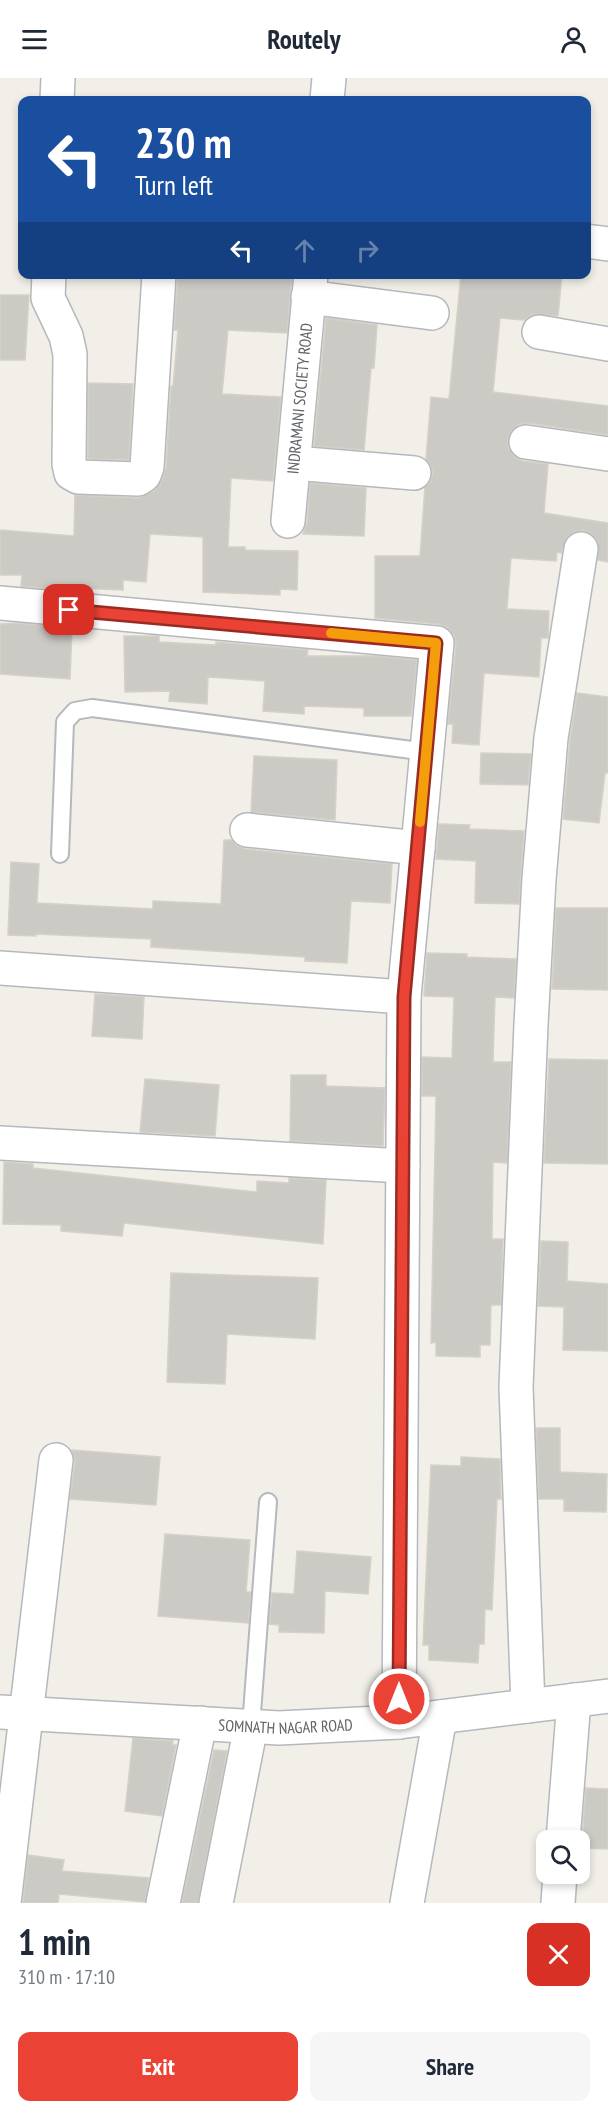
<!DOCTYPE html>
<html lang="en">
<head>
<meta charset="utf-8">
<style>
  body { margin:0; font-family:"PT Sans Narrow",sans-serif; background:#f6f6f7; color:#1f2937; height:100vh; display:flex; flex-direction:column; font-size:22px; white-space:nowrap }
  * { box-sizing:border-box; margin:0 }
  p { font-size:20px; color:#747a83 }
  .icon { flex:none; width:33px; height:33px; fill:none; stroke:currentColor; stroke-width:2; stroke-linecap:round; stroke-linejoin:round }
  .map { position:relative; height:1825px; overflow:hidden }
  .drawer { display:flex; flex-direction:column; background:#fff; flex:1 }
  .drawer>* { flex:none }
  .banner { position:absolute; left:18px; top:18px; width:573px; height:183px; border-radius:12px; box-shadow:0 3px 9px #0003; background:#1a4fa0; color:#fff; overflow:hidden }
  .controls { position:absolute; left:536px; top:1752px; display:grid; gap:12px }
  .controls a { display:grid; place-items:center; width:54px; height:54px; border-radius:12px; background:#fff; box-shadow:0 3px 9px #0003; font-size:30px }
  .pin { position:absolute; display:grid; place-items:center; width:51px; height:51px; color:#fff; margin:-26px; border-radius:12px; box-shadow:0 3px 9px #0006 }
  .me { position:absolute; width:66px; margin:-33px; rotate:0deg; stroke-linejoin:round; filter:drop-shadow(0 0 4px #0008) }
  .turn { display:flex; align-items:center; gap:21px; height:126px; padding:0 18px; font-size:27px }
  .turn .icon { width:78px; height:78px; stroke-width:2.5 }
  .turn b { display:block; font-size:42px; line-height:51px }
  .lanes { display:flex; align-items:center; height:57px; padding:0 18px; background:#0003; justify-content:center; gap:30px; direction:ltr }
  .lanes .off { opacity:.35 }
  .round { display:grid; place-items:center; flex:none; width:63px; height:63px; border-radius:12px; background:#f6f6f7 }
  .headline { display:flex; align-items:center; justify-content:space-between; height:102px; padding:0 18px }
  h1 { font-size:36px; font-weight:700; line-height:45px }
  .action { display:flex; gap:12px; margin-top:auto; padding:12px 18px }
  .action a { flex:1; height:69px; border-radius:12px; background:#ea4335; color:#fff; font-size:24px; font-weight:700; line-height:69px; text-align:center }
  .action a+a { background:#f6f6f7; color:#1f2937 }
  header { display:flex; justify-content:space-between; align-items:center; height:78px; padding:0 18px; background:#fff; font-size:27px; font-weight:700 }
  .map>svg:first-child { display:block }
  .building { fill:#cccac5; stroke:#d6d1c6; stroke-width:1.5 }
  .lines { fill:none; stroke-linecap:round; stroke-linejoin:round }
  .service-casing { stroke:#b5b8bc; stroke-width:20 }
  .minor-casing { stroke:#b5b8bc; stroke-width:36 }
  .tertiary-casing { stroke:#b5b8bc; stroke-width:36 }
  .service { stroke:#fff; stroke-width:16 }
  .minor { stroke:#fff; stroke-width:33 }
  .tertiary { stroke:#fff; stroke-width:33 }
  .route-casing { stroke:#982c22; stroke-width:15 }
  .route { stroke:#ea4335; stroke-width:10 }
  .slow { stroke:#f59e0b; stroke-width:10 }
  .labels { text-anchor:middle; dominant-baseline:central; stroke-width:4.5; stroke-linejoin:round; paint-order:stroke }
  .street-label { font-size:16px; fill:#5f6368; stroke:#fff }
</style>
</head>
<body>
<header><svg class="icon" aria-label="menu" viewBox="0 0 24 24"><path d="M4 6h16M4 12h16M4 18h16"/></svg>Routely<svg class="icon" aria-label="person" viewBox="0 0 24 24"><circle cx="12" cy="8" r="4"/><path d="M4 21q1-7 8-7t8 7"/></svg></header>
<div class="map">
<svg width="608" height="1825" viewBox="0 0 608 1825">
  <rect width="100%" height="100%" fill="#f1efe8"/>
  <g class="building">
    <polygon points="178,196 292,196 287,255 228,252 222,316 281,319 273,403 231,400 228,469 245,469 245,472 298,473 297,512 280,511 280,517 203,514 203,459 150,456 146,504 123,502 123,512 73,510 73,513 21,508 22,497 0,497 0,452 74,458 75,417 138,420 154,413 161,404 166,390 171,308 173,308 178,252 174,252"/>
    <polygon points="461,196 562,196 558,238 533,236 524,242 500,240 493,314 608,328 608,357 528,345 520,346 512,352 508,361 508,370 515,379 523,383 548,386 544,435 608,445 608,484 598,482 598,464 592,456 583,452 574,454 567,459 561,475 557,474 556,483 511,480 507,531 549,533 548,560 541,560 539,599 484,595 479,667 452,665 453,646 448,646 456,567 454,557 447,549 439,546 375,540 375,478 420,478 425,409 430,405 433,396 431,388 426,381 431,319 449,321"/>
    <polygon points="0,217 29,217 25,282 0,282"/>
    <polygon points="326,240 377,247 374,290 371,290 364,372 314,368"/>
    <polygon points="88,305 133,306 129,382 88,381"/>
    <polygon points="310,405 366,410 364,458 303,456 307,445"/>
    <polygon points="18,545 72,550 70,601 0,596 0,546"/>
    <polygon points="124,558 159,558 159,564 216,567 216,564 308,572 307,578 375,578 417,582 411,638 364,638 364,630 304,628 304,636 263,633 265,603 208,599 207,626 169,623 170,613 125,614"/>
    <polygon points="577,615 608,619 608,695 605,695 599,745 563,741 570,662"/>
    <polygon points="481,675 531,676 528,707 480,706"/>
    <polygon points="254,678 337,682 335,742 251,734"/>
    <polygon points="439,746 470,747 469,751 524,753 519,826 475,825 476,783 436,781"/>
    <polygon points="224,762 232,762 236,767 245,771 392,786 390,825 351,823 347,885 305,883 305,879 151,869 151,861 36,856 36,858 8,857 11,784 39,786 37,825 153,831 153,823 221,826"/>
    <polygon points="556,830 608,830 608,912 552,911"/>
    <polygon points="427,875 467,876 467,879 516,881 514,920 495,919 493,984 511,984 507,1085 493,1084 492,1161 503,1161 501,1227 491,1227 490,1267 480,1267 480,1279 436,1278 436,1264 431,1265 436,1018 422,1018 422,979 452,980 454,919 424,918"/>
    <polygon points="95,916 144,919 142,961 92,958"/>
    <polygon points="549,981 608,982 608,1086 544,1085"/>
    <polygon points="291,997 326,997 326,1008 385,1010 383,1068 290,1063"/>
    <polygon points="145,1001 219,1007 215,1058 140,1054"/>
    <polygon points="4,1084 33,1086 33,1090 257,1114 257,1103 289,1105 289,1100 326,1102 323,1166 124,1145 122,1158 61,1153 61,1147 3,1146"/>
    <polygon points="541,1163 568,1164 567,1203 608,1206 608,1273 563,1272 564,1229 538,1228"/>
    <polygon points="171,1195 318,1200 315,1261 227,1256 225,1306 167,1304"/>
    <polygon points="536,1350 560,1350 560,1394 607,1396 606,1434 564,1433 564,1421 539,1421"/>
    <polygon points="72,1372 160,1379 156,1427 70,1421 75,1384"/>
    <polygon points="461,1379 500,1381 501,1421 497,1421 492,1532 485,1531 484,1566 479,1566 478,1585 429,1582 429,1567 423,1567 431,1387 461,1388"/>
    <polygon points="165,1456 250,1462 246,1514 251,1514 248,1545 158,1538"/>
    <polygon points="297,1473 371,1479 368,1516 325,1513 324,1555 279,1554 279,1547 269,1546 272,1515 294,1516"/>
    <polygon points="133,1660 173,1663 172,1667 176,1667 162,1738 125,1733"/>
    <polygon points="214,1672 227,1673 198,1825 182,1825"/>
    <polygon points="586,1710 608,1711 608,1771 579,1770 582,1763"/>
    <polygon points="28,1777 64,1782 62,1793 149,1800 145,1824 59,1816 58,1825 23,1825"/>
  </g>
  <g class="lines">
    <g class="service-casing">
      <g id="service">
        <polyline points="60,776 65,644 75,633 92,630 427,674"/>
        <polyline points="251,1648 268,1424"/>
      </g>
    </g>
    <g class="minor-casing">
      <g id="minor">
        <polyline points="57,22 58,0"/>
        <polyline points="327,22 329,0"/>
        <polyline points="586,163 608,166"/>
        <polyline points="49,196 48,220 66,258 70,276 69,386 71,395 78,399 138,401 144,397 147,389 159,196"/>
        <polyline points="308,219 432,235"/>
        <polyline points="539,254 608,266"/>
        <polyline points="526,364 608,376"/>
        <polyline points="294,385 414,395"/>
        <path id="s1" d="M288,443l23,-247"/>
        <polyline points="0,525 437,565 404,919 399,1644"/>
        <polyline points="247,752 418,770"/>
        <polyline points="0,890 404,919"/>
        <polyline points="0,1065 403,1088"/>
        <polyline points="528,1628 516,1309 531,946 539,801 551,660 581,471"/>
        <polyline points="563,1762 574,1622"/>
        <polyline points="4,1825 56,1382"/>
        <polyline points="163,1825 200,1645"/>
        <polyline points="216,1825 251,1648"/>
        <polyline points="407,1825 440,1639"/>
        <polyline points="558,1825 560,1796"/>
      </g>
    </g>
    <g class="tertiary-casing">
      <g id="tertiary">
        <path id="s2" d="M0,1634l279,16 120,-6 209,-26"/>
      </g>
    </g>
    <use href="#service" class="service"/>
    <use href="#minor" class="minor"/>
    <use href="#tertiary" class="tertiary"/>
  </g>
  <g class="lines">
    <g class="route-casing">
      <polyline id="route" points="69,532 436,565 404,919 399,1621"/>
    </g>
    <use href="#route" class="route"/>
    <polyline class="slow" points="331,555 436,565 420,744"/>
  </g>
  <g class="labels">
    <g class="street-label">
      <text stroke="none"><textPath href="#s1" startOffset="123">INDRAMANI SOCIETY ROAD</textPath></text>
      <text stroke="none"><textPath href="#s2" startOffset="286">SOMNATH NAGAR ROAD</textPath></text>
    </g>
  </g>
</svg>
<div class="controls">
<a><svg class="icon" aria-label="search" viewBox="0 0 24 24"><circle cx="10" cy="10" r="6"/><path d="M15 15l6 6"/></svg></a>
</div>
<div class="pin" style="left:69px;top:532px;background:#d93025"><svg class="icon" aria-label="arrive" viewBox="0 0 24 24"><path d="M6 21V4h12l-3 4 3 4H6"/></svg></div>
<svg class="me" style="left:399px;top:1621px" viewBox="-20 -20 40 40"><circle r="17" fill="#ea4335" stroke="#fff" stroke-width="3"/><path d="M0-11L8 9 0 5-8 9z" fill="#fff"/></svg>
<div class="banner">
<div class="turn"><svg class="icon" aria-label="left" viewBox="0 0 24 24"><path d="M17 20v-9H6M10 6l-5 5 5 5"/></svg><div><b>230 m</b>Turn left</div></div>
<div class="lanes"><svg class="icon" aria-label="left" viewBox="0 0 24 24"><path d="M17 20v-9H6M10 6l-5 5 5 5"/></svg><svg class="icon off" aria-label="ahead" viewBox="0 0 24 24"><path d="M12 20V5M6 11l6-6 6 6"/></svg><svg class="icon off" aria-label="right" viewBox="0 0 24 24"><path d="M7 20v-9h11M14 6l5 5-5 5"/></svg></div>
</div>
</div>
<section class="drawer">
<div class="headline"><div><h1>1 min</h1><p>310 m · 17:10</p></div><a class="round" style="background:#d93025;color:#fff"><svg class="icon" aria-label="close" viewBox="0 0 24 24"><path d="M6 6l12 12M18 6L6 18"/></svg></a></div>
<div class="action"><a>Exit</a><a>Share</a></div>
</section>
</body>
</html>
